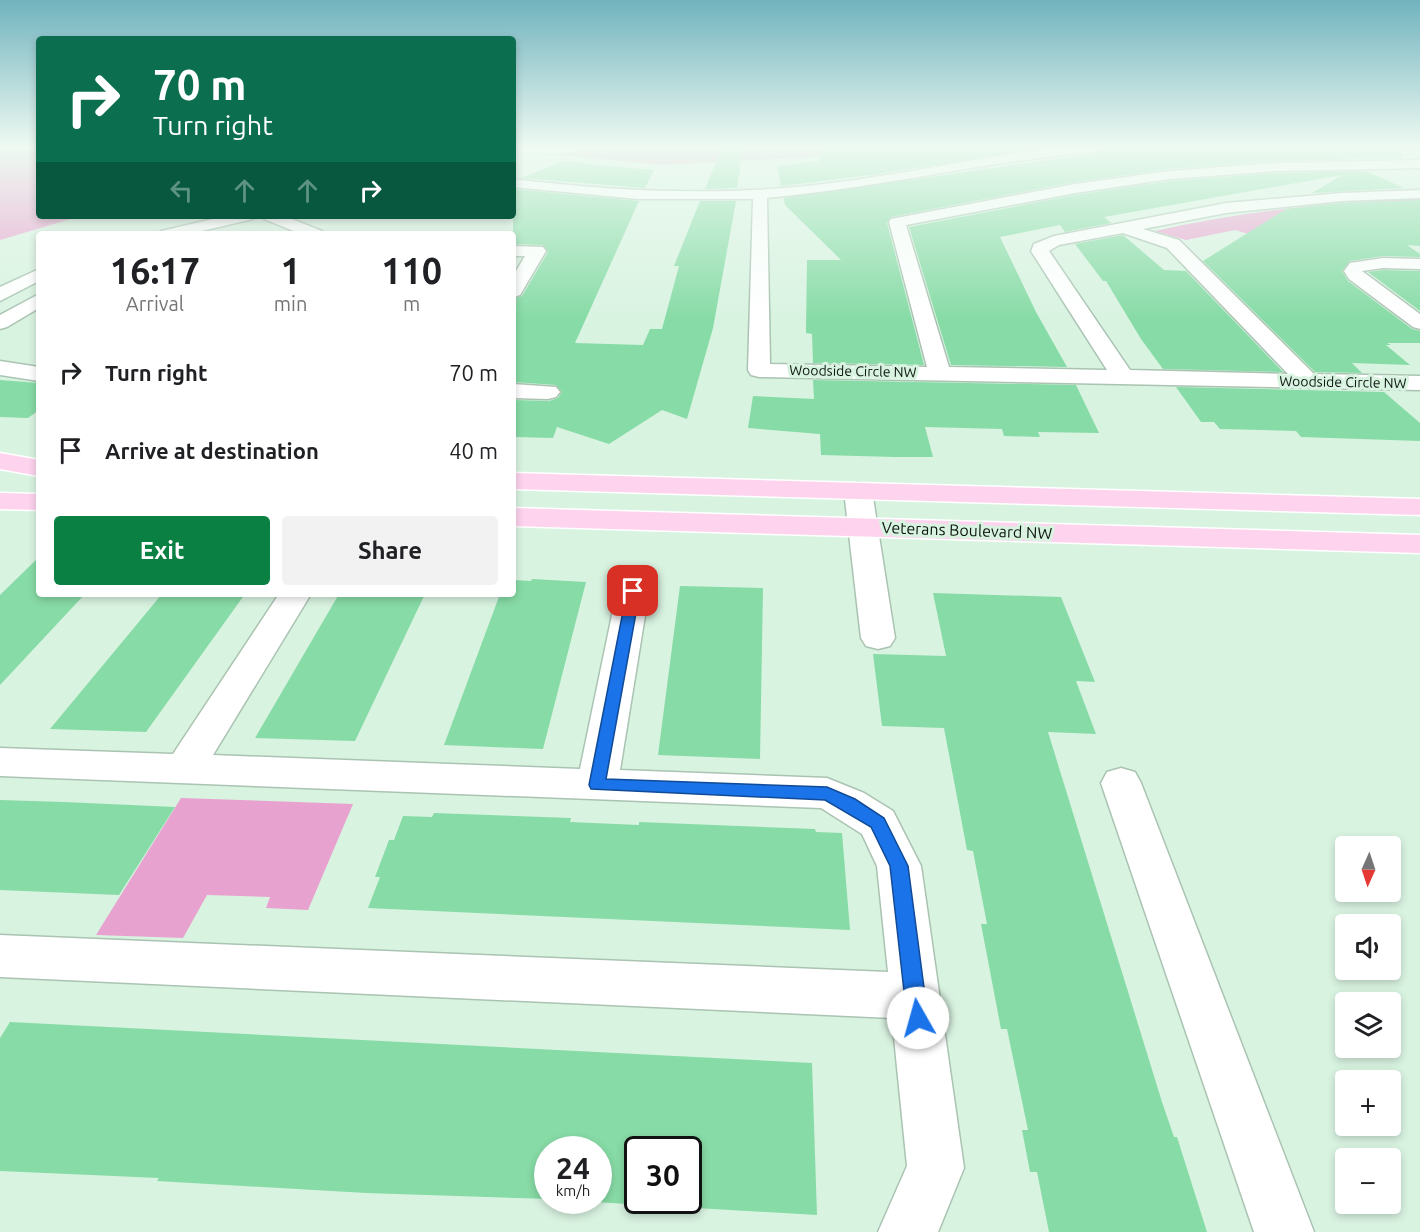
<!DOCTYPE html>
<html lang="en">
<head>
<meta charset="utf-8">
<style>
  body { margin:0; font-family:Ubuntu,sans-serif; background:#f2f2f2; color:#202124; height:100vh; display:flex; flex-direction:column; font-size:22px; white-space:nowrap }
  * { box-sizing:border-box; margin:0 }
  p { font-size:20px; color:#757577 }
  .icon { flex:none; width:33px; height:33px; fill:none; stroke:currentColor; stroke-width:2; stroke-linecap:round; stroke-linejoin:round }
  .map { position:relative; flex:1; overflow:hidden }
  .panel { position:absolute; left:36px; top:231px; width:480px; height:366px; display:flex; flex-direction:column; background:#fff; border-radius:6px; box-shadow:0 3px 9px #0003 }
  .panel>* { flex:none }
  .top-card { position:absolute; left:36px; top:36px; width:480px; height:183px; border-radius:6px; box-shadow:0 3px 9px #0003; background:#0b6e4f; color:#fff; overflow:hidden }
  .needle { width:39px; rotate:183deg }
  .tools { position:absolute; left:1335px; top:836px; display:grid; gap:12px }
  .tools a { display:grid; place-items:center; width:66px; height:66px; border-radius:6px; background:#fff; box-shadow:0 3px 9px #0003; font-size:30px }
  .speed { position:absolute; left:534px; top:1136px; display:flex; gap:12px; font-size:30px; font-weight:700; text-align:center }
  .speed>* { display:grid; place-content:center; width:78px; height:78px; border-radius:50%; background:#fff; box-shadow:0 3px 9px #0003; line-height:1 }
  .speed small { font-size:15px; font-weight:400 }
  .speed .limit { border:3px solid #111; border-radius:9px; background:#fff; color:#111 }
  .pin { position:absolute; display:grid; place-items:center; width:51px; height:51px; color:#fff; margin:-26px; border-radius:12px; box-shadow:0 3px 9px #0006 }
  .me { position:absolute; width:66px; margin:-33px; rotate:353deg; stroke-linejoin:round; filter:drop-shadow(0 0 4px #0008) }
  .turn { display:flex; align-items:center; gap:21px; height:126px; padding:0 18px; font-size:27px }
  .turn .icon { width:78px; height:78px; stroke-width:2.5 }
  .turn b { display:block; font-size:42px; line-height:51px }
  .lanes { display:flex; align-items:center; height:57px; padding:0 18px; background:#0003; justify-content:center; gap:30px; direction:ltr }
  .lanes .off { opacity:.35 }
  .eta { display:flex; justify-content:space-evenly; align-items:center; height:102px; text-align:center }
  .eta b { font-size:36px; font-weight:700; line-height:42px }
  .button { display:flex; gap:12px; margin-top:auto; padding:12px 18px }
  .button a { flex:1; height:69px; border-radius:6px; background:#0b8043; color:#fff; font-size:24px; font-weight:700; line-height:69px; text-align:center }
  .button a+a { background:#f2f2f2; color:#202124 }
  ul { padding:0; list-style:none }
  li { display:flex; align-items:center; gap:18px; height:78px; padding:0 18px }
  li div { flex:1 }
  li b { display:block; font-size:22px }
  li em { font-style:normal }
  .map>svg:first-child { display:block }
  .green { fill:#e8a2cf }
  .building { fill:#87dba6; fill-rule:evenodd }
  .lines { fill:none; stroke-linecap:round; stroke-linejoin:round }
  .minor-casing { stroke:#aac3b2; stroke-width:3 }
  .major-casing { stroke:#fff; stroke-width:3 }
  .minor { fill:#fff; fill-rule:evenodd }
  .major { fill:#fdd3ee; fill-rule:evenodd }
  .route { fill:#1a73e8; stroke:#114b97; stroke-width:1.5 }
  .labels { text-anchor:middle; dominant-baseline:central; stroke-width:6; stroke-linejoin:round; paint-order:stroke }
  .far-street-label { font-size:14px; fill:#0d1610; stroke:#d9f3e1 }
  .street-label { font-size:16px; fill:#0d1610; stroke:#d9f3e1 }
</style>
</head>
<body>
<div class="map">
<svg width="1420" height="1232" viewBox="0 0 1420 1232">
  <rect width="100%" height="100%" fill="#d9f3e1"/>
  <g class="green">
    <polygon points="0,147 39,147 39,216 81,216 0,240"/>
    <polygon points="541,147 877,147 814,157 662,165 533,152"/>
    <path d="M1420,199v27l-99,29 -86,-25 -49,10 -31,-9c88,-20 175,-29 265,-32z"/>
    <polygon points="181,798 353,804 308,910 266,908 270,897 207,895 183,938 96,935"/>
  </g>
  <g class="building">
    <polygon points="722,147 743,147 737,188 705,189"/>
    <polygon points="822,147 1049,147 871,175 781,186 777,166 820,161"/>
    <polygon points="1107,147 1402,147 1403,158 1277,161 1170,169 1075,182 891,217 887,223 924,365 813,363 812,334 806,333 807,260 841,260 785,205 784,198 1099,153"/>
    <polygon points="562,161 598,165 654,170 645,188 522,178"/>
    <polygon points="1366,171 1404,188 1312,193 1342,175 1104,217 1111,223 1065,232 1060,225 1000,237 1036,312 1067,367 951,365 909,227 1075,195 1170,181 1277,173"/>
    <polygon points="513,189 639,201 575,343 643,345 650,329 662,329 679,266 674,266 700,201 736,201 713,328 687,419 662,410 609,444 557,427 553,438 513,437 513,400 549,401 558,398 562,392 556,385 513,382 513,299 522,296 548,252 543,245 513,244"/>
    <polygon points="1420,200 1420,246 1407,245 1420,254 1420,257 1383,256 1350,261 1342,271 1348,281 1412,329 1420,331 1420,343 1387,343 1391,345 1386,345 1410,365 1352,363 1362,373 1315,372 1203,261 1286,209 1342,203"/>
    <polygon points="1123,235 1164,270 1186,271 1283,372 1163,369 1141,339 1106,281 1103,281 1075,244"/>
    <polygon points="1383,270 1420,271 1420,311 1368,272"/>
    <polygon points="0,380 39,383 39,410 28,418 0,417"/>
    <polygon points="813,380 1076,385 1099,433 1038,432 1040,437 1004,436 1002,429 925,427 933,457 895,457 821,455 820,434 748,428 753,396 814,399"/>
    <polygon points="1176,387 1384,392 1420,423 1420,441 1301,437 1296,431 1220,429 1214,422 1201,422"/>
    <polygon points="39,557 39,594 85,594 0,685 0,595"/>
    <polygon points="532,579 586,582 543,749 444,745 500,594 513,594 513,580 531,581"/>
    <polygon points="680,586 763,588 760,759 658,755"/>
    <polygon points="933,593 1061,597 1095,682 1076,681 1096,734 1048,732 1162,1102 1174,1137 1177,1137 1207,1232 1049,1232 1037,1172 1030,1172 1022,1130 1028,1130 1007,1029 1001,1029 981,924 987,924 973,851 967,850 944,728 882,726 873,654 946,656"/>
    <polygon points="162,594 245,594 146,732 50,729"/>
    <polygon points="339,594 425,594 355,741 255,738"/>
    <polygon points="0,800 64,802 175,807 119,895 0,890"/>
    <polygon points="434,813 571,818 570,822 639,825 639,822 815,829 816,832 842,833 850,930 368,908 380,877 375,877 389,840 394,840 403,816 432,817"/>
    <path d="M10,1022l802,41 5,152 -257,-15h38v-51h-50v50l-182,-6 -209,-12 2,-3 -159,-7v-133zM638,1149h50v51h-50z"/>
  </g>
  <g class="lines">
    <g class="minor-casing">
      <g id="minor">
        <path d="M513,147h75c-11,10 -59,5 -75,5z"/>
        <path d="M1063,147h42l-6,4c-111,10 -220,37 -332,47l3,166 157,3 -38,-145 2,-3 184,-35 95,-13 107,-8 143,-3v8l-143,3 -107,8 -95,14 -169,32 43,142 158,3 -76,-119 3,-7 20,-8 172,-33 116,-10 78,-3v8l-78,3 -116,12 -83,16 36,11 135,134 106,2v14l-661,-13 -8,-2 -3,-5 5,-171h-115l-125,-12v-8c98,12 196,17 294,7 86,-9 170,-29 256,-39zM1123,233l44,15 121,126 -158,-4 -81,-119 10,-6z"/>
        <polygon points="226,216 255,216 253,219 189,234 159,234 161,231"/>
        <polygon points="262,216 284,216 322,231 324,234 301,234 264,219"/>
        <polygon points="513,246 543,247 546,251 520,295 513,297 513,276 525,256 513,256"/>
        <polygon points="1383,258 1420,259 1420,269 1383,268 1362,271 1420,314 1420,329 1413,327 1349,279 1344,271 1350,263"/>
        <polygon points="39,269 39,281 0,301 0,287"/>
        <polygon points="39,294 39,308 7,327 0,329 0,315"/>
        <polygon points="0,361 39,367 39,381 0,375"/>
        <polygon points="513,384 556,387 560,392 556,397 548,399 513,398"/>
        <polygon points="858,483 868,485 872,491 895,638 890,646 878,649 866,646 861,638 844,491 848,485"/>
        <polygon points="633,581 644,584 649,591 620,770 827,778 864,793 893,811 921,866 964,1168 938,1232 878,1232 907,1166 892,1018 0,977 0,935 888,972 877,866 862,834 821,808 0,776 0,748 173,754 279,594 311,594 213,755 580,769 617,591 622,584"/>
        <polygon points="1121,768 1135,772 1141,783 1314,1232 1254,1232 1101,783 1107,772"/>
      </g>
    </g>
    <g class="major-casing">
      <g id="major">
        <polygon points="0,453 39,460 39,476 0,469"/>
        <polygon points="513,473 1420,499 1420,515 513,489"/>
        <polygon points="0,493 39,494 39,510 0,509"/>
        <polygon points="513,508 1420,535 1420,553 513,526"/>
      </g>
    </g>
    <use href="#minor" class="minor"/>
    <use href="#major" class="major"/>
  </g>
  <linearGradient id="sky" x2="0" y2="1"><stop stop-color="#71b3be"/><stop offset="0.46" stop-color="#eefaf2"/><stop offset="1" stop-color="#eefaf2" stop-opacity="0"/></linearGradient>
  <rect width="1420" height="319" fill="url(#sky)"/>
  <polygon class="route" points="633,587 640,591 606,779 827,787 855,799 884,818 908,866 928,1018 925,1025 918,1027 910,1025 907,1018 890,866 871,827 825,800 591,789 589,785 627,591"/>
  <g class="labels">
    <g class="far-street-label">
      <text transform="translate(853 371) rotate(1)">Woodside Circle NW</text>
      <text transform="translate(1343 382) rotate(1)">Woodside Circle NW</text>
    </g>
    <g class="street-label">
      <text transform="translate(967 530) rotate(2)">Veterans Boulevard NW</text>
    </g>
  </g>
</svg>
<div class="tools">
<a><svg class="needle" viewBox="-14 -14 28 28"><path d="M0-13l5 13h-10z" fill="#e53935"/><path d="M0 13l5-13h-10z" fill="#757577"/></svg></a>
<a><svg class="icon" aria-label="sound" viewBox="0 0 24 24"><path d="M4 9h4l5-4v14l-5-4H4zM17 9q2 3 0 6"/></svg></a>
<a><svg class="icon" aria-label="layers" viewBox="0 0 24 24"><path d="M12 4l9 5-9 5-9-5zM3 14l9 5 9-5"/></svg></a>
<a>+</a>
<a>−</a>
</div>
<div class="speed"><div>24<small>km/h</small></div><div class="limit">30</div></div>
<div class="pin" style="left:633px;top:591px;background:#d93025"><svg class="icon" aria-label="arrive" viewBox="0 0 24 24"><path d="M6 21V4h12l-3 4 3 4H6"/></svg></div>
<svg class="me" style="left:918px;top:1018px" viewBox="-20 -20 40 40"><circle r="19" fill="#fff"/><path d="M0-13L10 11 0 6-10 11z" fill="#1a73e8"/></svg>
<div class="top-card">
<div class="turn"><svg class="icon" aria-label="right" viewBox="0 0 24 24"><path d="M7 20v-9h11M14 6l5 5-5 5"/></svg><div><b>70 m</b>Turn right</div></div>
<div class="lanes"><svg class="icon off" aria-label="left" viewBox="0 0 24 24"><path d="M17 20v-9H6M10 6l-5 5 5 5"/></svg><svg class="icon off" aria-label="ahead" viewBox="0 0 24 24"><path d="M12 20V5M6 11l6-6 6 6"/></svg><svg class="icon off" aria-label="ahead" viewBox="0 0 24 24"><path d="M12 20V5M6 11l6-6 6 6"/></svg><svg class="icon" aria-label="right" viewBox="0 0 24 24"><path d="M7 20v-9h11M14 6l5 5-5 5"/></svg></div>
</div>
<section class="panel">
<div class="eta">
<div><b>16:17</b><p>Arrival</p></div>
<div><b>1</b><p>min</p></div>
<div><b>110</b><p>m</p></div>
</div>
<ul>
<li><svg class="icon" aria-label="right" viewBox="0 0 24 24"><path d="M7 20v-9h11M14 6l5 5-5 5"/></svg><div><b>Turn right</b></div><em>70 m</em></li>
<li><svg class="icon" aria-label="arrive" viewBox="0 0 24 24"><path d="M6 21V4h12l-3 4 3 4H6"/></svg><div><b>Arrive at destination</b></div><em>40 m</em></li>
</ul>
<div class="button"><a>Exit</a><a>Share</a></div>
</section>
</div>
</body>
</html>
